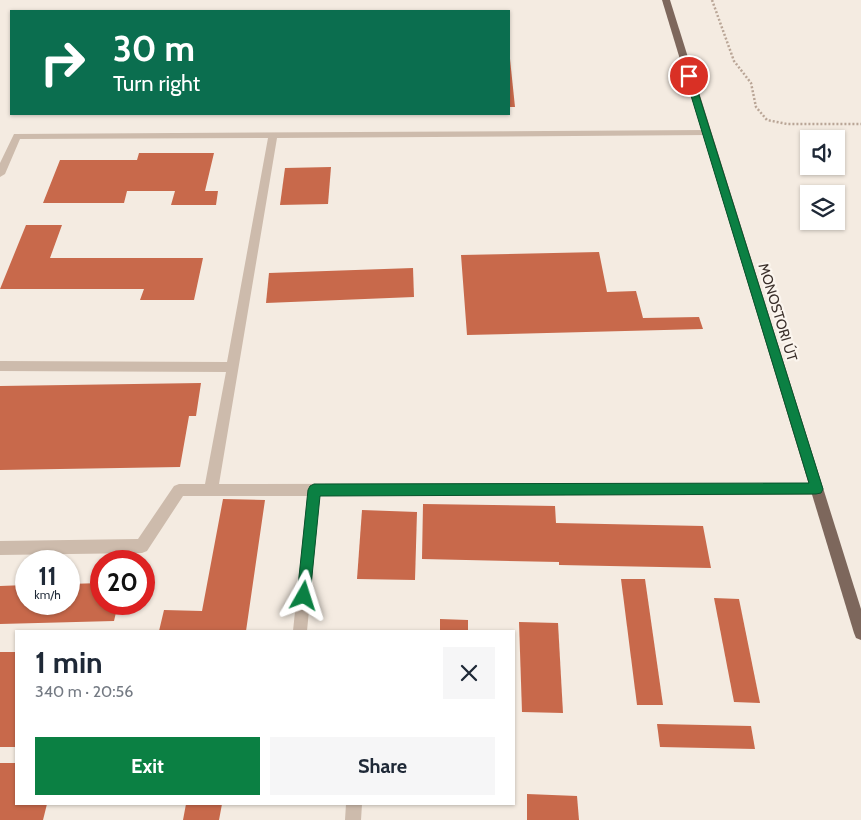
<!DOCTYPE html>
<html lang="en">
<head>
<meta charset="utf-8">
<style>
  body { margin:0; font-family:Cabin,sans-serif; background:#f6f6f7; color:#1f2937; height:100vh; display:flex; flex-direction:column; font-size:19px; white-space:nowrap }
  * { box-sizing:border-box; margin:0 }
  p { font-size:16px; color:#747a83 }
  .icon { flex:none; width:28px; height:28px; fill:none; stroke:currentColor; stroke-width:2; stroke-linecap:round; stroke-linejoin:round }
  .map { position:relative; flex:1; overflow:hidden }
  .details { position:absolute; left:15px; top:630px; width:500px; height:175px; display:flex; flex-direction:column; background:#fff; border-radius:0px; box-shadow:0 1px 4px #0004 }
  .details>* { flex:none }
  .hud { position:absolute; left:10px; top:10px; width:500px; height:105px; border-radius:0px; box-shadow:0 1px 4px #0004; background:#0b6e4f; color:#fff; overflow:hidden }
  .buttons { position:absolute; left:800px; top:130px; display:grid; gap:10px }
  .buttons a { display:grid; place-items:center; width:45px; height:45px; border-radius:0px; background:#fff; box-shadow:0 1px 4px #0004; font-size:25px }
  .speed { position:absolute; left:15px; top:550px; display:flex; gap:10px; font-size:25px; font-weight:700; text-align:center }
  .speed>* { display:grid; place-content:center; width:65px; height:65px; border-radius:50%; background:#fff; box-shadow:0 1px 4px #0004; line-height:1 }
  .speed small { font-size:12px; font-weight:400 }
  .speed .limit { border:8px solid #d22; background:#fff; color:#111 }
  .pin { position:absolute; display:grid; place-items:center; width:42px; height:42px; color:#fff; margin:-21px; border:2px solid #fff; border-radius:50%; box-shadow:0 1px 5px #0007 }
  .me { position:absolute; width:55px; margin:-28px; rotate:6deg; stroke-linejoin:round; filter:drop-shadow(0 0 4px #0008) }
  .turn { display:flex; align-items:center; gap:18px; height:105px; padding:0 20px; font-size:22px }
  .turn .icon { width:65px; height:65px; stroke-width:2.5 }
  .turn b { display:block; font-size:35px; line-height:42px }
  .round { display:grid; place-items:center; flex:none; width:52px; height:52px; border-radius:0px; background:#f6f6f7 }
  .headline { display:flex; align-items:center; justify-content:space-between; height:85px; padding:0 20px }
  h1 { font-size:30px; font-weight:700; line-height:38px }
  .primary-button { display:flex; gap:10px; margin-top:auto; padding:10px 20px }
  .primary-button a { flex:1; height:58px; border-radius:0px; background:#0b8043; color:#fff; font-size:20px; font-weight:700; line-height:58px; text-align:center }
  .primary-button a+a { background:#f6f6f7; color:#1f2937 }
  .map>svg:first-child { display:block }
  .building { fill:#c8694b }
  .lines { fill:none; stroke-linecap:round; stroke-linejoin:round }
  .path { stroke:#b9a596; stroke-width:2.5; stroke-dasharray:2 2; stroke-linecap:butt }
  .service { fill:#cdbbac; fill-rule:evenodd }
  .primary { fill:#7d675c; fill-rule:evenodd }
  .route { fill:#0b8043; stroke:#07532c }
  .labels { text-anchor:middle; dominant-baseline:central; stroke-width:4.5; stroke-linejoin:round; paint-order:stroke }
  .street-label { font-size:14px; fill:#3b302b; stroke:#fbf5ee }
</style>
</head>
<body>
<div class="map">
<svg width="861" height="820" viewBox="0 0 861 820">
  <rect width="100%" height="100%" fill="#f4ebe1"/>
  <g class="building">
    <polygon points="509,59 510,59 515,107 509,107"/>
    <polygon points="139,153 214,153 205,191 218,191 216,205 171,205 175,191 127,191 124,203 43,203 60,160 137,160"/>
    <polygon points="331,167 328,204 280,205 285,168"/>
    <polygon points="26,225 62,225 50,258 203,258 194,300 140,300 144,289 0,289"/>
    <polygon points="599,252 607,292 636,291 643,318 699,317 703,329 467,335 461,255"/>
    <polygon points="413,268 414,297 266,303 269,273"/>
    <polygon points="201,383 196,416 189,416 180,467 0,470 0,386"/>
    <polygon points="223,499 265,500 246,631 159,631 164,610 202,611"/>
    <polygon points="423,504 555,506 556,523 703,526 711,568 559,565 559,562 422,559"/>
    <polygon points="362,510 417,512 415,580 357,579"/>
    <polygon points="621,579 645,579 663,705 637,705"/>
    <polygon points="101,583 101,604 118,604 114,621 0,624 0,586 26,585 26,604 69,604 69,584"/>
    <polygon points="714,598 739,599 760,703 734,702"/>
    <polygon points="440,619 468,620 468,631 440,631"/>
    <polygon points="519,622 558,623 563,713 522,712"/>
    <rect x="0" y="652" width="16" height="95"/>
    <polygon points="657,724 751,726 755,749 660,747"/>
    <polygon points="0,763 16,763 16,804 47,804 43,820 0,820"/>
    <polygon points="527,794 577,796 579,820 527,820"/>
    <polygon points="186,804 222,804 219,820 183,820"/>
  </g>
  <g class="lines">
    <polyline class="path" points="712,0 734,61 751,83 756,107 767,120 787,124 861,124"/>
    <g class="service">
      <polygon points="706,130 709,131 709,135 277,138 219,484 816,483 821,485 823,489 821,493 816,495 320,496 307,631 293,631 307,496 183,496 147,551 142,553 0,555 0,541 138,539 174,486 179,484 205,484 226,372 0,371 0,361 227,362 268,138 20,139 5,174 0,177 0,163 14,134"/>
      <polygon points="346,804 362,804 361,820 345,820"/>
    </g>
    <polygon class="primary" points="662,0 670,0 861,609 861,640 856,638 854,633"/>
  </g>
  <polygon class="route" points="689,73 693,76 823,489 821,493 816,494 320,496 310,596 308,601 304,602 299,601 297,596 308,490 310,486 314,484 809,483 685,76"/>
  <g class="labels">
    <g class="street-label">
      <text transform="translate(778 312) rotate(73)">MONOSTORI ÚT</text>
    </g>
  </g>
</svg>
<div class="buttons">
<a><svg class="icon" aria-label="sound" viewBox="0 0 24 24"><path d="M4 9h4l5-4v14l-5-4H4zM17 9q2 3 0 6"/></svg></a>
<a><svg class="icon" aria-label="layers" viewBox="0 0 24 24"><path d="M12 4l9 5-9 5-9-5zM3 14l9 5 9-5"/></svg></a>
</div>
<div class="speed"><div>11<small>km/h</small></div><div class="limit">20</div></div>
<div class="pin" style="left:689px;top:76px;background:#d93025"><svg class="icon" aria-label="arrive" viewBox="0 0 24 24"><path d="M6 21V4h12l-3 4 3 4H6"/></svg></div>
<svg class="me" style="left:304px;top:596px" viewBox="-20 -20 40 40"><path d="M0-17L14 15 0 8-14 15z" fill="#0b8043" stroke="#fff" stroke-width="4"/></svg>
<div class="hud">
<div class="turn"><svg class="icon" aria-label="right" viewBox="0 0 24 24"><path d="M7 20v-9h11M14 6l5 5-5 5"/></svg><div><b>30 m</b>Turn right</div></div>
</div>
<section class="details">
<div class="headline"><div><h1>1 min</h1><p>340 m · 20:56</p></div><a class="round"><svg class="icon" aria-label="close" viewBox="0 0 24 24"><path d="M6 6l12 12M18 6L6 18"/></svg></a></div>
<div class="primary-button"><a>Exit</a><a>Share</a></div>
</section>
</div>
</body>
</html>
